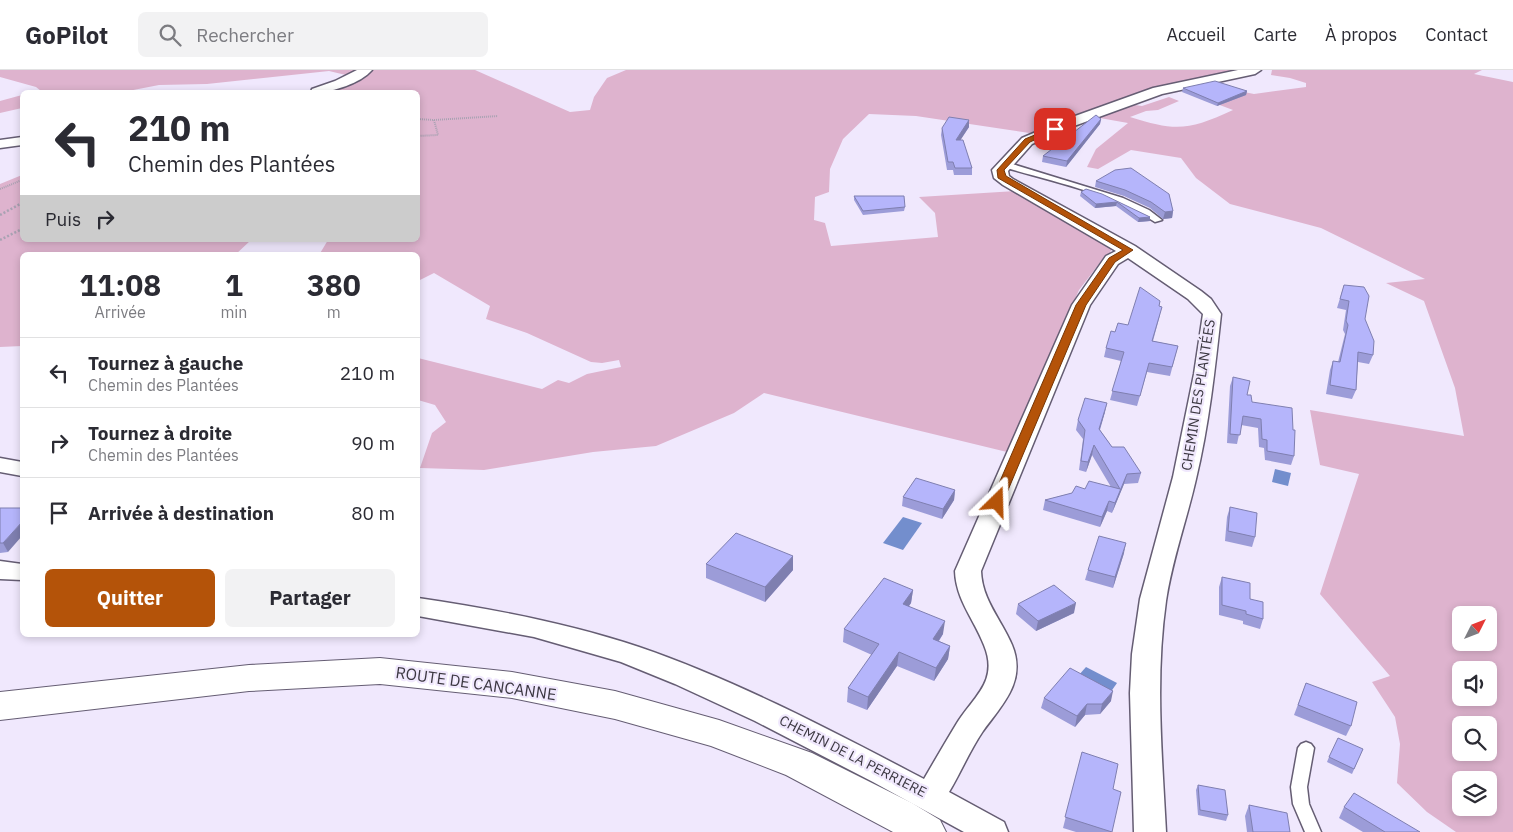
<!DOCTYPE html>
<html lang="fr">
<head>
<meta charset="utf-8">
<style>
  body { margin:0; font-family:"IBM Plex Sans",sans-serif; background:#f2f2f3; color:#2b2b33; height:100vh; display:flex; flex-direction:column; font-size:19px; white-space:nowrap }
  * { box-sizing:border-box; margin:0 }
  p { font-size:16px; color:#7c7c81 }
  .icon { flex:none; width:28px; height:28px; fill:none; stroke:currentColor; stroke-width:2; stroke-linecap:round; stroke-linejoin:round }
  .map { position:relative; flex:1; overflow:hidden }
  .drawer { position:absolute; left:20px; top:182px; width:400px; height:385px; display:flex; flex-direction:column; background:#fff; border-radius:8px; box-shadow:0 2px 8px #0003 }
  .drawer>* { flex:none }
  .hud { position:absolute; left:20px; top:20px; width:400px; height:152px; border-radius:8px; box-shadow:0 2px 8px #0003; background:#fff; color:#2b2b33; overflow:hidden }
  .needle { width:32px; rotate:48deg }
  .buttons { position:absolute; left:1452px; top:536px; display:grid; gap:10px }
  .buttons a { display:grid; place-items:center; width:45px; height:45px; border-radius:8px; background:#fff; box-shadow:0 2px 8px #0003; font-size:25px }
  .pin { position:absolute; display:grid; place-items:center; width:42px; height:42px; color:#fff; margin:-21px; border-radius:10px; box-shadow:0 2px 8px #0006 }
  .me { position:absolute; width:55px; margin:-28px; rotate:22deg; stroke-linejoin:round; filter:drop-shadow(0 0 4px #0008) }
  .turn { display:flex; align-items:center; gap:18px; height:105px; padding:0 25px; font-size:22px }
  .turn .icon { width:65px; height:65px; stroke-width:2.5 }
  .turn b { display:block; font-size:35px; line-height:42px }
  .then { display:flex; align-items:center; height:48px; padding:0 25px; background:#0003; gap:10px; font-size:19px }
  .eta { display:flex; justify-content:space-evenly; align-items:center; height:85px; text-align:center }
  .eta b { font-size:30px; font-weight:800; line-height:35px }
  .button { display:flex; gap:10px; margin-top:auto; padding:10px 25px }
  .button a { flex:1; height:58px; border-radius:8px; background:#b45309; color:#fff; font-size:20px; font-weight:800; line-height:58px; text-align:center }
  .button a+a { background:#f2f2f3; color:#2b2b33 }
  ul { padding:0; list-style:none }
  li { display:flex; align-items:center; gap:15px; height:70px; padding:0 25px; border-top:1px solid #e1e1e2 }
  li div { flex:1 }
  li b { display:block; font-size:19px }
  li em { font-style:normal }
  header { display:flex; align-items:center; gap:30px; box-sizing:border-box; height:70px; padding:0 25px; background:#fff; border-bottom:1px solid #e1e1e2 }
  header strong { font-size:24px }
  nav { display:flex; gap:28px; margin-inline-start:auto; font-size:18px }
  .search { width:350px; height:45px; background:#f2f2f3; display:flex; align-items:center; gap:12px; box-sizing:border-box; padding:0 18px; border-radius:8px; color:#7c7c81; font-size:19px }
  .map>svg:first-child { display:block }
  .green { fill:#deb3ce; fill-rule:evenodd }
  .water { fill:#738ecd }
  .lines { fill:none; stroke-linecap:round; stroke-linejoin:round }
  .service-casing { stroke:#655d73; stroke-width:3 }
  .minor-casing { stroke:#655d73; stroke-width:3 }
  .secondary-casing { stroke:#655d73; stroke-width:2 }
  .path-far1 { stroke:#a8a2b2; stroke-width:2; stroke-dasharray:1 1; stroke-linecap:butt }
  .path { stroke:#a8a2b2; stroke-width:2.5; stroke-dasharray:2 2; stroke-linecap:butt }
  .service { fill:#fff; fill-rule:evenodd }
  .minor { fill:#fff; fill-rule:evenodd }
  .secondary { fill:#fff; fill-rule:evenodd }
  .wall { fill:#9c9cd8 }
  .shaded-wall { fill:#7f7fb0 }
  .building { fill:#b5b5fb; stroke:#7f7fb0 }
  .route { fill:#b45309; stroke:#753606 }
  .labels { text-anchor:middle; dominant-baseline:central; stroke-width:4.5; stroke-linejoin:round; paint-order:stroke }
  .street-label { font-size:14px; fill:#3c3842; stroke:#f0e8fd }
  .near-street-label { font-size:16px; fill:#3c3842; stroke:#f0e8fd }
</style>
</head>
<body>
<header>
<strong>GoPilot</strong>
<div class="search"><svg class="icon" aria-label="search" viewBox="0 0 24 24"><circle cx="10" cy="10" r="6"/><path d="M15 15l6 6"/></svg>Rechercher</div>
<nav><a>Accueil</a><a>Carte</a><a>À propos</a><a>Contact</a></nav>
</header>
<div class="map">
<svg width="1513" height="762" viewBox="0 0 1513 762">
  <rect width="100%" height="100%" fill="#f0e8fd"/>
  <g class="green">
    <polygon points="0,0 362,0 350,6 329,1 207,14 159,15 123,22 35,22 41,21 36,17 0,7"/>
    <polygon points="372,0 475,0 570,42 590,40 594,27 607,8 626,0 1245,0 1221,5 1036,64 916,46 869,44 843,69 830,99 829,122 815,127 814,150 825,153 831,176 938,167 935,143 919,127 1016,121 1113,174 1109,186 1102,190 1079,220 1007,382 764,323 734,343 656,376 593,382 484,400 420,398 432,363 446,352 435,335 418,330 418,288 542,319 558,310 569,313 587,304 621,297 619,290 602,293 591,292 527,263 486,249 490,236 434,203 418,211 418,185 319,185 328,170 418,170 418,22 323,22 336,18"/>
    <path d="M1272,0h210l-8,4 39,8v750h-57l-29,-20 -30,-29 3,-39 -5,-27 -23,-35 18,-6 -70,-82 39,-120 -39,-9 -10,-55 154,26 -9,-48 -31,-87 -38,-18 39,-4 -104,-51 -91,-24 -34,-26 -15,-20 -50,-8 -33,19 -11,-2 9,-18 32,-26 -34,-6 34,-13 14,2 27,-9 10,4 -21,9 -12,1 -16,6c47,15 59,13 103,-7l-24,-9 30,-10 15,3 52,-7v-4l-16,-5 -19,-3zM1461,545h28v27h-28zM1461,600h28v28h-28zM1461,655h28v27h-28zM1461,710h28v28h-28z"/>
    <polygon points="22,25 22,38 0,43 0,31"/>
    <polygon points="22,105 22,170 251,170 235,185 22,185 22,276 0,277 0,114"/>
  </g>
  <g class="water">
    <polygon points="1275,399 1291,403 1288,416 1272,412"/>
    <polygon points="903,447 922,453 903,480 883,473"/>
    <polygon points="1086,597 1117,613 1110,623 1078,606"/>
  </g>
  <g class="lines">
    <g class="service-casing">
      <g id="service">
        <path d="M1003,93h6l114,35 26,12 13,10 -7,2c-41,-28 -104,-41 -152,-55z"/>
        <polygon points="1306,672 1311,674 1314,678 1307,717 1309,734 1321,762 1305,762 1293,734 1291,717 1298,678 1301,674"/>
      </g>
    </g>
    <g class="minor-casing">
      <g id="minor">
        <path d="M357,0h15c-12,14 -44,24 -61,22l1,-3 23,-8z"/>
        <path d="M1238,0h23l-6,4 -93,20 -88,32 -42,18 -24,27 1,5 4,3 122,67 66,45 10,8 10,15c-6,55 -12,111 -25,165 -9,40 -24,81 -30,122 -11,77 -4,154 0,231h-32l-4,-139 2,-39 8,-55 33,-122 21,-103 9,-60 -15,-15 -60,-41 -10,6 -28,41 -109,266c1,29 20,48 31,74 15,36 -10,60 -29,86 -13,19 -22,41 -34,61l55,30 4,10h-44l-91,-50 -118,-61 -80,-37 -54,-22 -87,-25 -116,-21v-18c75,11 149,25 221,49 99,34 193,84 285,132 11,-19 22,-38 33,-56 17,-27 42,-42 27,-78 -10,-26 -28,-45 -29,-74l117,-266 34,-49 10,-5 -113,-66 -9,-7 -2,-8 30,-32 42,-18 89,-32z"/>
        <polygon points="22,67 22,75 0,78 0,70"/>
        <polygon points="0,388 22,392 22,406 0,402"/>
        <polygon points="0,491 22,494 22,510 0,509"/>
      </g>
    </g>
    <g class="secondary-casing">
      <polygon id="secondary" points="380,588 512,602 615,621 719,650 812,683 912,733 940,750 946,762 893,762 786,705 711,676 615,649 512,628 380,614 249,621 0,650 0,622 249,595"/>
    </g>
    <g class="path-far1">
      <polyline points="418,49 434,50 438,65 418,66"/>
      <polyline points="434,50 498,46"/>
      <polyline points="0,119 22,110"/>
    </g>
    <g class="path">
      <polyline points="0,145 22,133"/>
      <polyline points="0,170 22,159"/>
    </g>
    <use href="#service" class="service"/>
    <use href="#minor" class="minor"/>
    <use href="#secondary" class="secondary"/>
  </g>
  <g class="wall">
    <polygon points="1183,18 1247,21 1246,25 1217,36 1182,22"/>
    <polygon points="1101,49 1100,54 1066,97 1042,92 1043,86"/>
    <polygon points="969,50 969,57 960,70 972,98 972,105 954,105 953,100 947,100 941,65 942,58"/>
    <polygon points="1096,111 1169,124 1173,141 1172,148 1163,149 1150,138 1124,126 1095,117"/>
    <polygon points="1086,119 1150,147 1150,151 1138,152 1116,136 1095,138 1080,126 1081,122"/>
    <polygon points="854,126 905,137 904,141 863,145 854,130"/>
    <polygon points="1344,215 1365,249 1373,285 1369,294 1358,292 1356,320 1352,329 1326,324 1330,300 1333,291 1338,292 1345,264 1343,260 1346,240 1337,238"/>
    <polygon points="1160,231 1159,236 1160,245 1153,271 1178,276 1170,306 1147,302 1137,336 1110,330 1121,291 1104,287 1106,278 1115,262 1128,255"/>
    <polygon points="1233,307 1252,332 1293,360 1294,386 1291,395 1265,390 1264,378 1259,377 1258,358 1241,355 1237,374 1227,373 1230,316"/>
    <polygon points="1105,342 1100,360 1112,377 1141,403 1138,413 1124,414 1112,443 1107,441 1100,457 1043,440 1045,430 1072,423 1085,419 1111,417 1092,385 1086,402 1079,400 1083,369 1076,360 1078,350"/>
    <polygon points="955,420 954,430 942,449 902,436 903,427"/>
    <polygon points="1230,437 1255,467 1252,477 1225,471 1227,447"/>
    <polygon points="0,438 8,482 0,483"/>
    <polygon points="1124,483 1113,518 1085,510 1088,500"/>
    <polygon points="706,494 793,500 765,532 706,508"/>
    <polygon points="1222,507 1250,529 1263,549 1260,559 1243,554 1243,551 1219,545 1219,517"/>
    <polygon points="913,520 911,533 909,536 943,564 939,571 950,576 948,589 934,611 897,596 867,640 847,632 848,618 872,585 843,572 844,559"/>
    <polygon points="1018,534 1074,543 1036,561 1016,544"/>
    <polygon points="1306,613 1351,656 1346,666 1294,645"/>
    <polygon points="1044,628 1111,631 1100,644 1085,645 1075,657 1041,638"/>
    <polygon points="1363,679 1352,704 1327,692 1329,687"/>
    <polygon points="1082,682 1113,719 1112,762 1076,762 1063,758"/>
    <polygon points="1198,715 1228,745 1226,751 1198,745 1196,720"/>
    <polygon points="1249,735 1290,762 1247,762 1245,746"/>
    <polygon points="1344,737 1420,762 1363,762 1339,748"/>
  </g>
  <g class="shaded-wall">
    <polygon points="1247,21 1246,25 1217,36 1218,33"/>
    <polygon points="1101,49 1100,54 1066,97 1067,91"/>
    <polygon points="969,50 969,57 956,77 956,70"/>
    <polygon points="1117,132 1116,136 1095,138 1096,134"/>
    <polygon points="1173,141 1172,148 1163,149 1165,142"/>
    <polygon points="1150,147 1150,151 1138,152 1139,148"/>
    <polygon points="1107,333 1105,342 1097,368 1099,359"/>
    <polygon points="1094,375 1092,385 1086,402 1088,392"/>
    <polygon points="1127,404 1124,414 1112,443 1115,433"/>
    <polygon points="955,420 954,430 942,449 943,439"/>
    <polygon points="1109,431 1107,441 1100,457 1102,447"/>
    <polygon points="22,452 22,466 8,482 3,473"/>
    <polygon points="1126,473 1124,483 1113,518 1115,507"/>
    <polygon points="793,486 793,500 765,532 765,517"/>
    <polygon points="913,520 911,533 901,547 903,534"/>
    <polygon points="1076,533 1074,543 1036,561 1038,551"/>
    <polygon points="945,551 943,564 931,582 933,569"/>
    <polygon points="950,576 948,589 934,611 936,598"/>
    <polygon points="899,582 897,596 867,640 868,627"/>
    <polygon points="1113,621 1111,631 1100,644 1102,634"/>
    <polygon points="1087,634 1085,645 1075,657 1077,646"/>
  </g>
  <g class="building">
    <polygon points="1215,11 1247,21 1218,33 1183,18"/>
    <polygon points="1096,45 1101,49 1067,91 1043,86"/>
    <polygon points="949,47 969,50 956,70 963,70 972,98 955,98 953,92 948,92 942,58"/>
    <polygon points="1131,98 1169,124 1173,141 1165,142 1151,132 1125,120 1096,111 1115,100"/>
    <polygon points="1086,119 1102,124 1150,147 1139,148 1117,132 1096,134 1081,122"/>
    <polygon points="854,126 904,126 905,137 863,141"/>
    <polygon points="1344,215 1364,217 1369,226 1365,249 1374,271 1373,285 1358,282 1356,320 1330,315 1333,291 1340,292 1348,255 1346,251 1349,231 1340,229"/>
    <polygon points="1140,217 1160,231 1159,236 1162,237 1152,271 1178,276 1172,297 1149,293 1140,326 1112,321 1124,282 1106,278 1111,261 1115,262 1118,253 1128,255"/>
    <polygon points="1233,307 1250,311 1247,325 1251,325 1252,332 1292,338 1293,360 1295,360 1294,386 1267,381 1267,370 1262,369 1261,349 1243,346 1240,365 1230,364"/>
    <polygon points="1085,328 1107,333 1099,359 1112,377 1124,377 1141,403 1127,404 1115,433 1109,431 1102,447 1045,430 1072,423 1076,416 1085,419 1089,411 1120,419 1094,375 1088,392 1081,391 1085,360 1078,350"/>
    <polygon points="916,408 955,420 943,439 903,427"/>
    <polygon points="1230,437 1257,443 1255,467 1228,461"/>
    <polygon points="0,438 22,438 22,452 3,473 0,473"/>
    <polygon points="736,463 793,486 765,517 706,494"/>
    <polygon points="1099,466 1126,473 1115,507 1088,500"/>
    <polygon points="1222,507 1250,513 1250,529 1263,532 1263,549 1246,544 1246,541 1222,535"/>
    <polygon points="884,508 913,520 903,534 945,551 933,569 950,576 936,598 899,582 868,627 848,618 879,574 844,559"/>
    <polygon points="1054,515 1076,533 1038,551 1018,534"/>
    <polygon points="1070,598 1113,621 1102,634 1087,634 1077,646 1044,628"/>
    <polygon points="1306,613 1357,632 1351,656 1298,635"/>
    <polygon points="1338,668 1363,679 1354,699 1329,687"/>
    <polygon points="1082,682 1118,694 1113,719 1121,722 1112,762 1065,747"/>
    <polygon points="1198,715 1225,720 1228,745 1200,740"/>
    <polygon points="1354,723 1420,762 1385,762 1344,737"/>
    <polygon points="1249,735 1287,743 1290,762 1253,762"/>
  </g>
  <polygon class="route" points="1052,58 1058,59 1030,72 1004,100 1006,106 1133,180 1115,192 1086,235 1003,432 997,436 991,432 1076,235 1109,188 1123,180 998,108 997,100 1025,69"/>
  <g class="labels">
    <g class="street-label">
      <text transform="translate(1198 325) rotate(-81)">CHEMIN DES PLANTÉES</text>
      <text transform="translate(853 686) rotate(27)">CHEMIN DE LA PERRIERE</text>
    </g>
    <g class="near-street-label">
      <text transform="translate(476 613) rotate(8)">ROUTE DE CANCANNE</text>
    </g>
  </g>
</svg>
<div class="buttons">
<a><svg class="needle" viewBox="-14 -14 28 28"><path d="M0-13l5 13h-10z" fill="#e53935"/><path d="M0 13l5-13h-10z" fill="#7c7c81"/></svg></a>
<a><svg class="icon" aria-label="sound" viewBox="0 0 24 24"><path d="M4 9h4l5-4v14l-5-4H4zM17 9q2 3 0 6"/></svg></a>
<a><svg class="icon" aria-label="search" viewBox="0 0 24 24"><circle cx="10" cy="10" r="6"/><path d="M15 15l6 6"/></svg></a>
<a><svg class="icon" aria-label="layers" viewBox="0 0 24 24"><path d="M12 4l9 5-9 5-9-5zM3 14l9 5 9-5"/></svg></a>
</div>
<div class="pin" style="left:1055px;top:59px;background:#d93025"><svg class="icon" aria-label="arrive" viewBox="0 0 24 24"><path d="M6 21V4h12l-3 4 3 4H6"/></svg></div>
<svg class="me" style="left:997px;top:432px" viewBox="-20 -20 40 40"><path d="M0-17L14 15 0 8-14 15z" fill="#b45309" stroke="#fff" stroke-width="4"/></svg>
<div class="hud">
<div class="turn"><svg class="icon" aria-label="left" viewBox="0 0 24 24"><path d="M17 20v-9H6M10 6l-5 5 5 5"/></svg><div><b>210 m</b>Chemin des Plantées</div></div>
<div class="then">Puis<svg class="icon" aria-label="right" viewBox="0 0 24 24"><path d="M7 20v-9h11M14 6l5 5-5 5"/></svg></div>
</div>
<section class="drawer">
<div class="eta">
<div><b>11:08</b><p>Arrivée</p></div>
<div><b>1</b><p>min</p></div>
<div><b>380</b><p>m</p></div>
</div>
<ul>
<li><svg class="icon" aria-label="left" viewBox="0 0 24 24"><path d="M17 20v-9H6M10 6l-5 5 5 5"/></svg><div><b>Tournez à gauche</b><p>Chemin des Plantées</p></div><em>210 m</em></li>
<li><svg class="icon" aria-label="right" viewBox="0 0 24 24"><path d="M7 20v-9h11M14 6l5 5-5 5"/></svg><div><b>Tournez à droite</b><p>Chemin des Plantées</p></div><em>90 m</em></li>
<li><svg class="icon" aria-label="arrive" viewBox="0 0 24 24"><path d="M6 21V4h12l-3 4 3 4H6"/></svg><div><b>Arrivée à destination</b></div><em>80 m</em></li>
</ul>
<div class="button"><a>Quitter</a><a>Partager</a></div>
</section>
</div>
</body>
</html>
